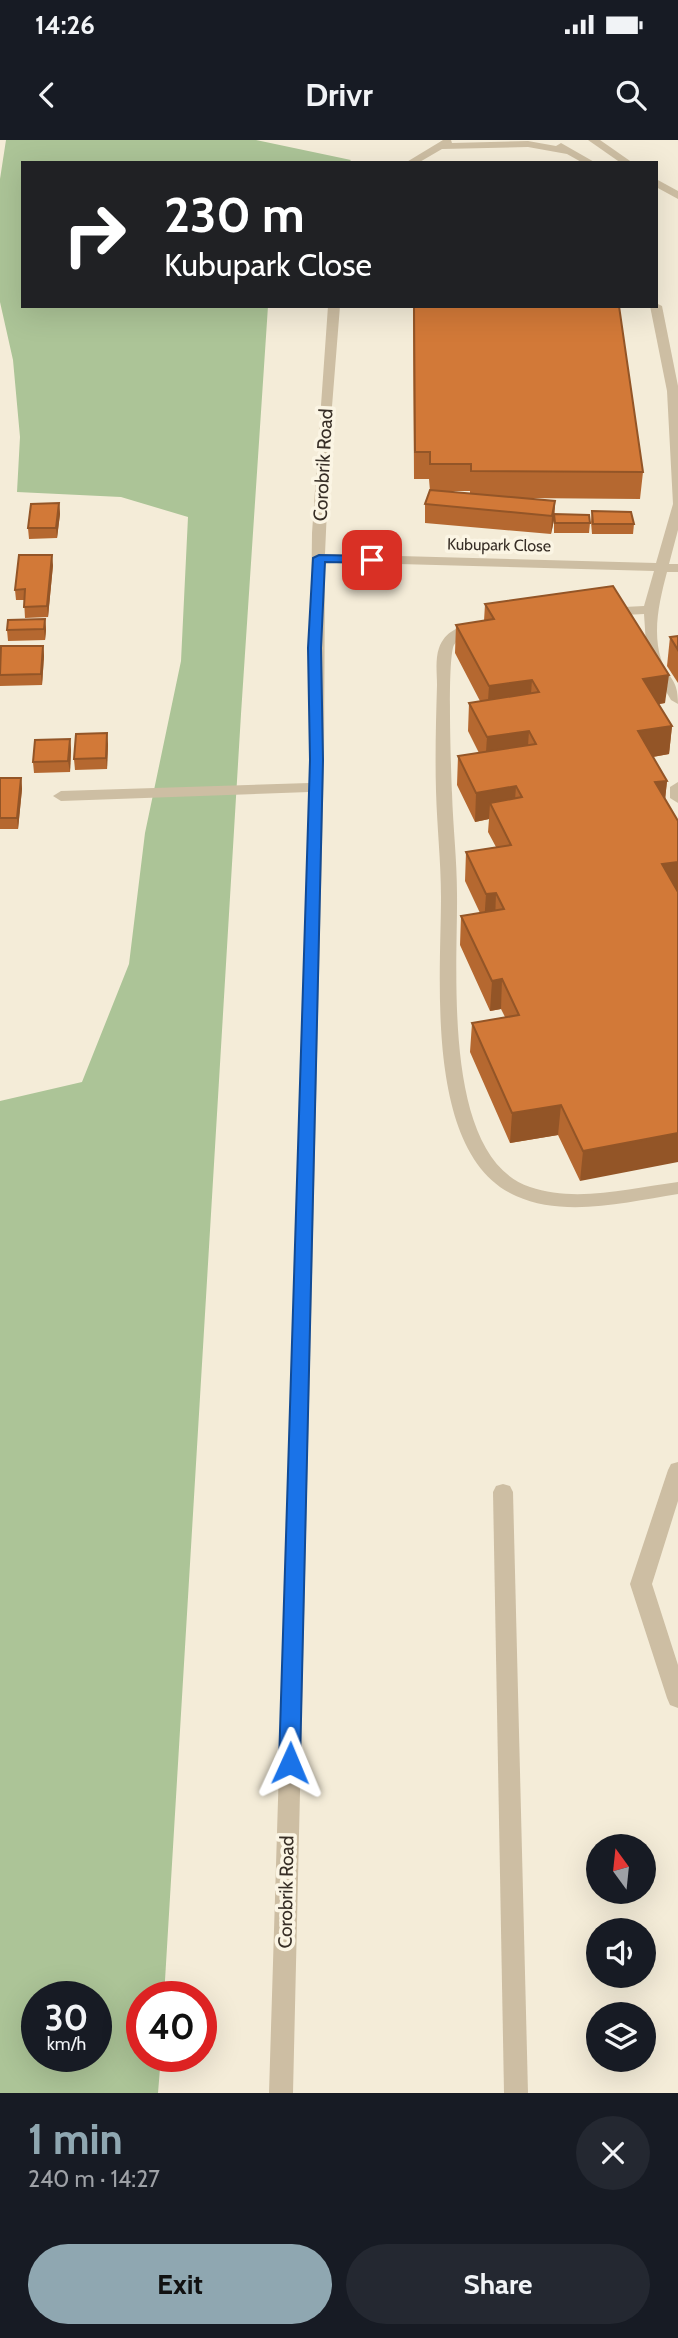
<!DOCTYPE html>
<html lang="en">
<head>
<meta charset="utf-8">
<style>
  body { margin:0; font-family:Cabin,sans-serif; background:#242831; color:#f1f3f6; height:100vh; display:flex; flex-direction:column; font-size:26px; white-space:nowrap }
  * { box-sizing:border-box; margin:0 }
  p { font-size:23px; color:#9ea1a6 }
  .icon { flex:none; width:38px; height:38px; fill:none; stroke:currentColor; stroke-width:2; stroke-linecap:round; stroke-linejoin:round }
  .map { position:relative; height:1953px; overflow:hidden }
  .details { display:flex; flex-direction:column; background:#171b24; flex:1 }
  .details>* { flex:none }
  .top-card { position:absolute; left:21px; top:21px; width:637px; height:147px; border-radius:0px; box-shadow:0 7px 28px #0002; background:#202124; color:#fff; overflow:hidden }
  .needle { width:46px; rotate:345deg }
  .tools { position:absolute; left:586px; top:1694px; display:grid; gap:14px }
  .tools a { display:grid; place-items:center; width:70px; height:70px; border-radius:50%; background:#171b24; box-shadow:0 7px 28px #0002; font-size:35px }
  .speed { position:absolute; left:21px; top:1841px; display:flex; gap:14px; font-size:35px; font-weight:700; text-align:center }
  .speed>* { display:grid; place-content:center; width:91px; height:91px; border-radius:50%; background:#171b24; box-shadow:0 7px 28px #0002; line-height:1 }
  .speed small { font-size:18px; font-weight:400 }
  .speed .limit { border:10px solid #d22; background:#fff; color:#111 }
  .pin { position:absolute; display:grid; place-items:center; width:60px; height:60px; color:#fff; margin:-30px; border-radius:14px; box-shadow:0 4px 10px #0006 }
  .me { position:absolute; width:77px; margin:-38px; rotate:1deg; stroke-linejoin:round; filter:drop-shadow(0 0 5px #0008) }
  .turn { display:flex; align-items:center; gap:24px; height:147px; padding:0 28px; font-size:32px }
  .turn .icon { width:91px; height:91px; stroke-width:2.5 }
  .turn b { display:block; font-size:49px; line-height:60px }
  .round { display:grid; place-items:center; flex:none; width:74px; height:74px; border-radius:37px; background:#242831 }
  .head { display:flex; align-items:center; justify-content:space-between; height:119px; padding:0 28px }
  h1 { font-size:42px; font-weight:700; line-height:52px; color:#8fa7b1 }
  .action { display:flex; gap:14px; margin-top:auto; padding:14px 28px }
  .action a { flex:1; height:80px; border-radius:42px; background:#8fa7b1; color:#111; font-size:28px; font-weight:700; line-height:80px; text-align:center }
  .action a+a { background:#242831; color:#f1f3f6 }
  .status { display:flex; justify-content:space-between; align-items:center; height:49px; padding:0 35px; background:#171b24; direction:ltr }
  .status svg { height:19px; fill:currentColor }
  header { display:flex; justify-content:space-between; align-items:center; height:91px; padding:0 28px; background:#171b24; font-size:32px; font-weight:700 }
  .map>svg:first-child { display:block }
  .green { fill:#acc497; fill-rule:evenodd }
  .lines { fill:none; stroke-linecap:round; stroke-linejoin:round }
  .minor { fill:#cdbea3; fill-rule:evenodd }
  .wall { fill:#b56830; fill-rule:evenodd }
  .shaded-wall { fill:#935527 }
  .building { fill:#d27938; stroke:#935527; stroke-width:2 }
  .route { fill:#1a73e8; stroke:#114b97; stroke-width:2 }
  .labels { text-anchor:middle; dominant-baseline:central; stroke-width:7; stroke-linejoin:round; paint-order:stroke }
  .far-street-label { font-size:16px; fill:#372e26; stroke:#fbf5e4 }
  .street-label { font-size:19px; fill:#372e26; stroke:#fbf5e4 }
</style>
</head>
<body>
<div class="status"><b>14:26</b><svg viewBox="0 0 49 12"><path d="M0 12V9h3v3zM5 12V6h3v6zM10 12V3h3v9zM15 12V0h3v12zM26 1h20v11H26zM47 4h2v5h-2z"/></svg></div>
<header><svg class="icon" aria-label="back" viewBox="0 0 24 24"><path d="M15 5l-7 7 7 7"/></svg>Drivr<svg class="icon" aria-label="search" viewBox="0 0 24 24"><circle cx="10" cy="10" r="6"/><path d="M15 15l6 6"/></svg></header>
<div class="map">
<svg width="678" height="1953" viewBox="0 0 678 1953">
  <rect width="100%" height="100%" fill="#f4ecd8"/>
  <path class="green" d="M6,0h250l95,20 -3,3h-325v143h245l-27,408 -77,1283h-22v59h19l-3,37h-158v-992l82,-19 47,-118 16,-131 36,-172 7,-144 -67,-20 -104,-5 3,-55 -7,-77 -13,-58v-123zM37,1857h59v59h-59z"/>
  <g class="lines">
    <g class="minor">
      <polygon points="443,0 451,0 452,3 528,1 556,6 561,3 596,23 583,23 567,14 528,7 442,9 418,23 405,23"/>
      <polygon points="588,0 600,0 633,23 621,23"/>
      <polygon points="656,39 678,51 678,59 656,47"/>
      <path d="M656,163l6,3 16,80v144l-9,34h9v8h-11c-7,27 -15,58 -6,87 7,21 17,18 17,45l-7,-4 -24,-41 -3,-45 -40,2 -7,-4 7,-4 40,-2 10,-35 -329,-9 -1,198 -31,1333h-24l40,-1301 -248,9 -8,-5 8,-5 248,-8 3,-250 16,-227h12l-9,113 -6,135 331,9 17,-59 -6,-113 -17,-85h6z"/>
      <path d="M476,482l5,1v6c-10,3 -21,6 -27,16 -7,13 -3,126 -2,148 1,34 5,67 5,101 1,75 -16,263 73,293 46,16 102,1 148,-5v12c-51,8 -113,24 -162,2 -92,-41 -75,-217 -75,-299 0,-35 -4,-70 -5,-106 -1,-35 0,-71 1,-106 0,-11 -2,-26 2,-37 6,-17 21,-22 37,-26z"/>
      <polygon points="678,642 678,663 670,658 670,647"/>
      <polygon points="678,1322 678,1361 652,1444 678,1525 678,1568 670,1565 667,1558 630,1444 668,1330 671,1324"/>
      <polygon points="503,1344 510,1346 513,1352 528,1953 504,1953 493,1352 496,1346"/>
    </g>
  </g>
  <g class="wall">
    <path d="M413,166h206l24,166 -3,27 -120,-1 35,3 -1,19 -3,14 -126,-11v-19l5,-13 -1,-12h-15zM437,351h33v3z"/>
    <polygon points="59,363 60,374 57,398 29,399 28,388"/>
    <polygon points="592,371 634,384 633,394 592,394 591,382"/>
    <polygon points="554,374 590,383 589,393 554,393"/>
    <polygon points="53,425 48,477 25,478 24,460 16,460 15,450"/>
    <polygon points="485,464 665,563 659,564 672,586 669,614 653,617 667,641 665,659 678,681 678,750 580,1041 558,995 510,1003 470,912 472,883 505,877 501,869 490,871 460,805 461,776 480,773 465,741 466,712 496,707 488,692 489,679 475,682 457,645 458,616 479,613 468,591 469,563 480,561 455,513 456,485 484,481"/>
    <polygon points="45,479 46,490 45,500 8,501 7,490"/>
    <polygon points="678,496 678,543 667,526 670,497"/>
    <polygon points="43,506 44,516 42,545 0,546 0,518"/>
    <polygon points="70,599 71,610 70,632 34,633 33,622"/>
    <polygon points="108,604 107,629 75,630 74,619"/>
    <polygon points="0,638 21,638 22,649 18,689 0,689"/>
  </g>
  <g class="shaded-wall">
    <polygon points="555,361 554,380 551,394 552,376"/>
    <polygon points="59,363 60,374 57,398 56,388"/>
    <polygon points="52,415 53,425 48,477 47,466"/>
    <polygon points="45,479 46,490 45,500 44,489"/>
    <polygon points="43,506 44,516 42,545 41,534"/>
    <polygon points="669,535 665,563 640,567 643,539"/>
    <polygon points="532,540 530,568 487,575 489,546"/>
    <polygon points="672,586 669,614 635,620 638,591"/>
    <polygon points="529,591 527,620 485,626 487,597"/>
    <polygon points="107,593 108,604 107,629 106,618"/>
    <polygon points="70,599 71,610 70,632 68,621"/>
    <polygon points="21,638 22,649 18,689 17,678"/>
    <polygon points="667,641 664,670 655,642"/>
    <polygon points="516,646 514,675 490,663 489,679 475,682 476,653"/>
    <polygon points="678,722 678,750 659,753 662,724"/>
    <polygon points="496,753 495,782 484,784 486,754"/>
    <polygon points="502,839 501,869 490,871 492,841"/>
    <polygon points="561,965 558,995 510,1003 512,973"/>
    <polygon points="678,993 678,1022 580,1041 583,1011"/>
  </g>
  <g class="building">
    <polygon points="414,166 619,166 643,332 471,331 471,324 430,324 430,312 415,312"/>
    <polygon points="430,350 555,361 552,376 425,364"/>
    <polygon points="59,363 56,388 28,388 31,364"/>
    <polygon points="592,371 631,372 634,384 593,384"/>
    <polygon points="554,374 589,375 590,383 555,383"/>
    <polygon points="19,415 52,415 47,466 24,467 25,449 15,450"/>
    <polygon points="613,446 669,535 643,539 672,586 638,591 667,641 655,642 678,681 678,722 662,724 678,752 678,993 583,1011 561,965 512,973 472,883 519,875 502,839 492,841 461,776 504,769 496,753 486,754 466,712 511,705 490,663 522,657 516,646 476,653 458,616 536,604 529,591 487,597 469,563 539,552 532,540 489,546 456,485 494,479 485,464"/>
    <polygon points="45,479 44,489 7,490 8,480"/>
    <polygon points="678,496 678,510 670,497"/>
    <polygon points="1,506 43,506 41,534 0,535"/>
    <polygon points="107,593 106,618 74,619 76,594"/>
    <polygon points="70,599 68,621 33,622 35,600"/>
    <polygon points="0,638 21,638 17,678 0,678"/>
  </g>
  <polygon class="route" points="319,415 372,416 378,420 372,423 325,422 321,508 323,620 300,1623 297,1630 290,1633 282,1630 279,1623 310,620 308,508 313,418"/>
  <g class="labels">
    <g class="far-street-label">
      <text transform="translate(499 405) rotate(1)">Kubupark Close</text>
    </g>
    <g class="street-label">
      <text transform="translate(323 325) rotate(-87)">Corobrik Road</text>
      <text transform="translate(286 1752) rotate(-89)">Corobrik Road</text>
    </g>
  </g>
</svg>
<div class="tools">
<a><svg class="needle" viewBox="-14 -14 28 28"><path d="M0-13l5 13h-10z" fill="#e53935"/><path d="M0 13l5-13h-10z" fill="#9ea1a6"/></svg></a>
<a><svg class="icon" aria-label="sound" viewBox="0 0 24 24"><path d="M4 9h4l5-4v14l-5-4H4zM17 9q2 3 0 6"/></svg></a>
<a><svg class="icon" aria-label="layers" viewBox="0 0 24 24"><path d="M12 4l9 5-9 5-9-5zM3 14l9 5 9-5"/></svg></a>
</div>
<div class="speed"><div>30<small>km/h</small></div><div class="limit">40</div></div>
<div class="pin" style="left:372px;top:420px;background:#d93025"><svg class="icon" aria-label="arrive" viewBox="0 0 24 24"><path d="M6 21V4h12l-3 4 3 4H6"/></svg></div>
<svg class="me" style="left:290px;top:1623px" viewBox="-20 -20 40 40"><path d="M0-17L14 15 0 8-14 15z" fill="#1a73e8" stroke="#fff" stroke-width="4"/></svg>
<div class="top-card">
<div class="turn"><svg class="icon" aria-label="right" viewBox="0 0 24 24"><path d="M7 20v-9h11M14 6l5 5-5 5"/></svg><div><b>230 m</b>Kubupark Close</div></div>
</div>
</div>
<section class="details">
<div class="head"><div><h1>1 min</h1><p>240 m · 14:27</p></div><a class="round"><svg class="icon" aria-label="close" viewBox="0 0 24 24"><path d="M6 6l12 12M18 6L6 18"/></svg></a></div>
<div class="action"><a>Exit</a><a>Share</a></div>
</section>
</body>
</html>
